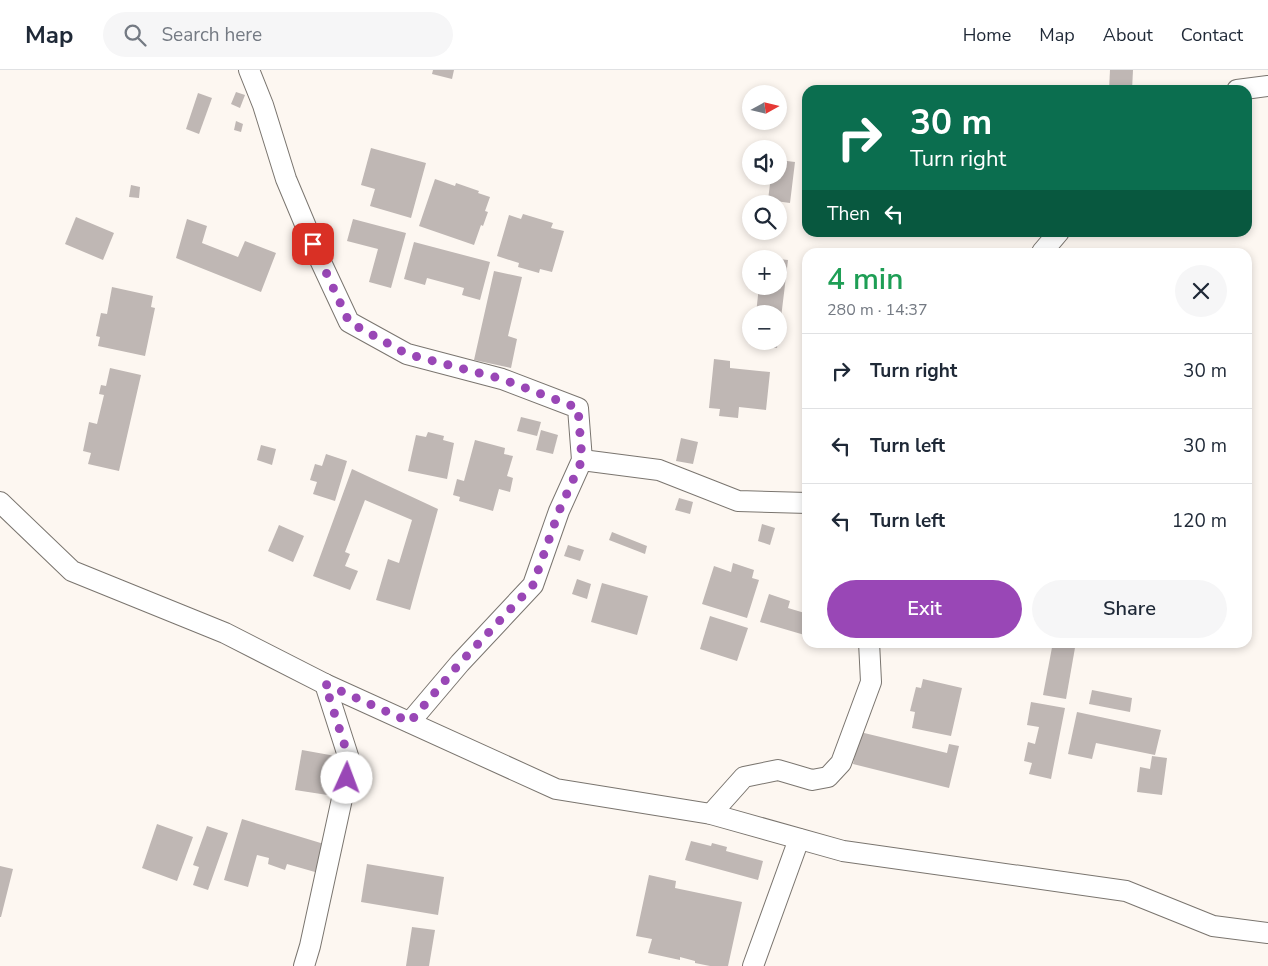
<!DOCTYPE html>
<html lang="en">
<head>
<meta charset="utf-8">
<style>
  body { margin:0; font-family:"Nunito Sans",sans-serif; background:#f6f6f7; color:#1f2937; height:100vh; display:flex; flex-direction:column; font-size:19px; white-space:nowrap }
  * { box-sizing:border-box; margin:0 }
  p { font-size:16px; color:#747a83 }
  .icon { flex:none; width:28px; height:28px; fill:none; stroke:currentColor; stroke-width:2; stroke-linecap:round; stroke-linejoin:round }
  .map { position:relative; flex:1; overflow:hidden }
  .sheet { position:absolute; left:802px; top:178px; width:450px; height:400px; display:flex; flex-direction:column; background:#fff; border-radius:15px; box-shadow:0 2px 8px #0003 }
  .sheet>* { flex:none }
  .banner { position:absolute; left:802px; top:15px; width:450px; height:152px; border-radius:15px; box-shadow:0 2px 8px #0003; background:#0b6e4f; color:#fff; overflow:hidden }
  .needle { width:32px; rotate:82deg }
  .buttons { position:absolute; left:742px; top:15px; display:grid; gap:10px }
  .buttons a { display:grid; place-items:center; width:45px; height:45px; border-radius:50%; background:#fff; box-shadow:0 2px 8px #0003; font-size:25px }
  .pin { position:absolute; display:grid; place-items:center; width:42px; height:42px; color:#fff; margin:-21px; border-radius:10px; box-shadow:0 2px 8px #0006 }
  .me { position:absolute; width:55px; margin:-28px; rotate:2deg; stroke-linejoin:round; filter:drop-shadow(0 0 4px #0008) }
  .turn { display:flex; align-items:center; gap:18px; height:105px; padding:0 25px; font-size:22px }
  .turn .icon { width:65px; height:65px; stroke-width:2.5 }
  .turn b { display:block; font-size:35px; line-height:42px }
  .then { display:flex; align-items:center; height:48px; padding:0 25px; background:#0003; gap:10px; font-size:19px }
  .round { display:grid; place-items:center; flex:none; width:52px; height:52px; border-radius:26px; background:#f6f6f7 }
  .overview { display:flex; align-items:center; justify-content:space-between; height:85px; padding:0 25px }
  h1 { font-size:30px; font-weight:600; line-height:38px; color:#1e9e55 }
  .cta { display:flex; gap:10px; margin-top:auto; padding:10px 25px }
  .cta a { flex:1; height:58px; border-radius:30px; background:#9947b6; color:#fff; font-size:20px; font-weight:600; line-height:58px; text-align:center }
  .cta a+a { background:#f6f6f7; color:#1f2937 }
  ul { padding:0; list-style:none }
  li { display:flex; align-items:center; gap:15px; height:75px; padding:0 25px; border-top:1px solid #e0e1e3 }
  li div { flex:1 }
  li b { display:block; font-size:19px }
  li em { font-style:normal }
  header { display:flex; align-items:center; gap:30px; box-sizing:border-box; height:70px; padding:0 25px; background:#fff; border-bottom:1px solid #e0e1e3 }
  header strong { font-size:24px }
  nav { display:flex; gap:28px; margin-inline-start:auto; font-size:18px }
  .search { width:350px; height:45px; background:#f6f6f7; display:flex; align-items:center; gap:12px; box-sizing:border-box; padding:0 18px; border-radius:28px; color:#747a83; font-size:19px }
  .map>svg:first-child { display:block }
  .building { fill:#bfb7b4 }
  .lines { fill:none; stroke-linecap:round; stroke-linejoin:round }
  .street-casing { stroke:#7a756f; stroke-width:22 }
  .street { stroke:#fff; stroke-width:20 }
  .route { stroke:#9947b6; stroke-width:9; stroke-dasharray:0 16.2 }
</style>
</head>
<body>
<header>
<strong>Map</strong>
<div class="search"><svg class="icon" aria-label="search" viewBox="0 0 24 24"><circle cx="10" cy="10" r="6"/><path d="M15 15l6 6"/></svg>Search here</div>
<nav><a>Home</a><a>Map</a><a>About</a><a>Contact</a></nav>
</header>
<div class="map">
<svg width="1268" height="896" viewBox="0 0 1268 896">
  <rect width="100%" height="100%" fill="#fdf7f1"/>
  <g class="building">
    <polygon points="433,0 454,0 452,9 432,4"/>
    <polygon points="1110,0 1133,0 1132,20 1109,20"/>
    <polygon points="236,22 245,25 240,38 231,34"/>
    <polygon points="198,23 212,28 199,64 186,59"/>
    <polygon points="236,51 243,54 241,62 234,60"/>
    <polygon points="371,78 426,93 411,148 370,136 375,119 361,115"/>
    <polygon points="779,90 795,92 790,133 768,130 771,106 779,106"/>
    <polygon points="435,109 455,116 456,113 479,121 478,123 490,127 485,141 488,142 483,156 481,155 474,175 419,156"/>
    <polygon points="131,115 140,117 139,128 129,127"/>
    <polygon points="523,144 553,153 551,158 564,161 552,202 540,199 539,203 518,197 519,193 497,186 509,145 521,149"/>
    <polygon points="76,147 114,163 103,190 65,174"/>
    <polygon points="187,149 207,156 202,173 238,187 245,171 276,183 261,222 176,188"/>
    <polygon points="353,149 406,163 391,218 369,212 378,179 347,171"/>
    <polygon points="414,172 490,192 480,230 462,225 464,218 427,208 425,215 404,209"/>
    <polygon points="779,189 788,190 780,256 779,244 756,244 759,216 779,216"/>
    <polygon points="494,201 522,207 508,266 517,269 511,298 474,290"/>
    <polygon points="112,217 153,226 151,237 155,238 145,286 98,276 100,267 96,266 101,243 107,244"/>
    <polygon points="752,271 778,271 777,278 752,275"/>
    <polygon points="714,289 730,291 730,298 770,302 766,340 739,337 738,348 719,346 720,339 709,338"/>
    <polygon points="110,298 141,305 119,401 88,394 91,383 83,381 89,352 97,354 104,325 99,324 101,315 106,316"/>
    <polygon points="521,347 541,352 537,366 517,361"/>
    <polygon points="541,360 558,365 553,384 536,380"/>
    <polygon points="428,362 444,366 443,370 454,373 447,409 408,401 416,365 426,367"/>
    <polygon points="681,368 698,372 693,394 676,391"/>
    <polygon points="475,370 505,378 504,384 513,386 507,406 513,408 510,422 499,419 493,441 459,431 460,427 453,425 457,409 464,411"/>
    <polygon points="261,375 276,379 272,395 257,390"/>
    <polygon points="326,384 347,391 335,431 313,424 317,412 310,410 315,394 322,396"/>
    <polygon points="352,399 438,439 410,540 376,530 388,489 399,493 412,450 365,430 345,482 350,484 345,496 358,501 350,520 313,506"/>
    <polygon points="679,428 693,432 690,444 675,440"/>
    <polygon points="762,454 775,458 770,475 758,471"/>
    <polygon points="279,455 304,466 293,492 268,481"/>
    <polygon points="612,462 647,476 645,484 609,470"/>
    <polygon points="568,475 584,480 580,491 564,486"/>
    <polygon points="733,493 754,500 752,508 759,510 747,548 702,534 714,496 731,502"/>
    <polygon points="577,509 591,514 587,529 572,524"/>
    <polygon points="602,513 648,526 637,565 591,552"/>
    <polygon points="769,524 790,531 788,538 808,544 808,566 760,552"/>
    <polygon points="710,546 748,558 737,591 700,579"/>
    <polygon points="1053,572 1076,572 1066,629 1043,625"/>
    <polygon points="923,609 962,618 951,666 912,658 915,642 910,641 916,617 921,618"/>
    <polygon points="1092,620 1132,628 1130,642 1089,634"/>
    <polygon points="1031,632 1065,638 1051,709 1029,704 1032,693 1024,691 1028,672 1035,674 1039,657 1027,655"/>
    <polygon points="1077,642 1161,660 1155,685 1096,673 1092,689 1068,684"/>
    <polygon points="860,662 947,683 949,674 959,676 949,718 853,694"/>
    <polygon points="302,680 341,687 334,726 295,720"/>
    <polygon points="1152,686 1167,688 1162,725 1137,722 1140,697 1150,699"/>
    <polygon points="242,749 324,774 315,802 287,794 285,800 268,794 269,788 257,785 248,817 224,810"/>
    <polygon points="157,754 193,767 177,811 142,798"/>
    <polygon points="207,756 228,763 208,820 193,815 199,797 193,795"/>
    <polygon points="691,771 711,776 712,773 727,777 726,781 763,791 758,810 685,790"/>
    <polygon points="367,794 444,807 438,845 361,832"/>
    <polygon points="0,796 13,799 1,847 0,847"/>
    <polygon points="649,805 676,811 675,818 742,832 728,896 710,896 695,893 695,891 680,887 680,890 648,883 652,869 636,866"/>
    <polygon points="412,857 435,860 429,896 406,896"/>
  </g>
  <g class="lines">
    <g class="street-casing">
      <g id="street">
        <polyline points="249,0 263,35 286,109 320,190 349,252 407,284 502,309 578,338 582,390 559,441 533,515 460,593 410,652"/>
        <polyline points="1237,20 1268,16"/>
        <polyline points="1042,182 1059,162"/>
        <polyline points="582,390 659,400 738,431 808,433"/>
        <polyline points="0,432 72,501 225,563 325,614 556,719 711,744 843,781 1126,821 1213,856 1268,863"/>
        <polyline points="711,744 744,707 778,700 812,710 828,707 841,693 871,612 869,572"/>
        <polyline points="304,896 310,876 350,692 325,614"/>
        <polyline points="753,896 799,769"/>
      </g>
    </g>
    <use href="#street" class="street"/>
  </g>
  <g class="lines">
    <polyline class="route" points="313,174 349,252 407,284 502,309 578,338 582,390 559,441 533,515 460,593 410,652 325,614 350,692 347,708"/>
  </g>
</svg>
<div class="buttons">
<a><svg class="needle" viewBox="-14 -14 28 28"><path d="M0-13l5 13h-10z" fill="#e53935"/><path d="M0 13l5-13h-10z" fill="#747a83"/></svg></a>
<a><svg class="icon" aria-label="sound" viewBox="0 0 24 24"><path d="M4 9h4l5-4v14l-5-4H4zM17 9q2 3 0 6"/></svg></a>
<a><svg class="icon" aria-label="search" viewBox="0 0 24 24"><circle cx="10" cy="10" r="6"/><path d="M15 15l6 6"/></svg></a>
<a>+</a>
<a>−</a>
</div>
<div class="pin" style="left:313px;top:174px;background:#d93025"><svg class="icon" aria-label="arrive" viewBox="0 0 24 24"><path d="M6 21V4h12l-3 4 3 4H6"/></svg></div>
<svg class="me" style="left:347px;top:708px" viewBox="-20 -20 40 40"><circle r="19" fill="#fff"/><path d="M0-13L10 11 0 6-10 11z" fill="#9947b6"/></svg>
<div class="banner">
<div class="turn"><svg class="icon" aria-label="right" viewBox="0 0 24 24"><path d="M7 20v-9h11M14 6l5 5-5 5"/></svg><div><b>30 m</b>Turn right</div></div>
<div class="then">Then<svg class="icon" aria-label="left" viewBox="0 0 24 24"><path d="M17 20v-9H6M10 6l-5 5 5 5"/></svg></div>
</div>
<section class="sheet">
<div class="overview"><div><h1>4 min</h1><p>280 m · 14:37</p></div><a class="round"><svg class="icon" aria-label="close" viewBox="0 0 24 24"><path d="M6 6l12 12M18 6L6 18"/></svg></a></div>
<ul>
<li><svg class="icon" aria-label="right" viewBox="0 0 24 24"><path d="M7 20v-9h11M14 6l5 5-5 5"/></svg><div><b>Turn right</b></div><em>30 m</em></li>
<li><svg class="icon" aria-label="left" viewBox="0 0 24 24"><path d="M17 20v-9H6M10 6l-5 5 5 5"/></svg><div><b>Turn left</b></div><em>30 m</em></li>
<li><svg class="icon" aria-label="left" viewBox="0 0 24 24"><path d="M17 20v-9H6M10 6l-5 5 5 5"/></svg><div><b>Turn left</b></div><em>120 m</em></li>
</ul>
<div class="cta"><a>Exit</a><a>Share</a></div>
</section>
</div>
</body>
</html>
